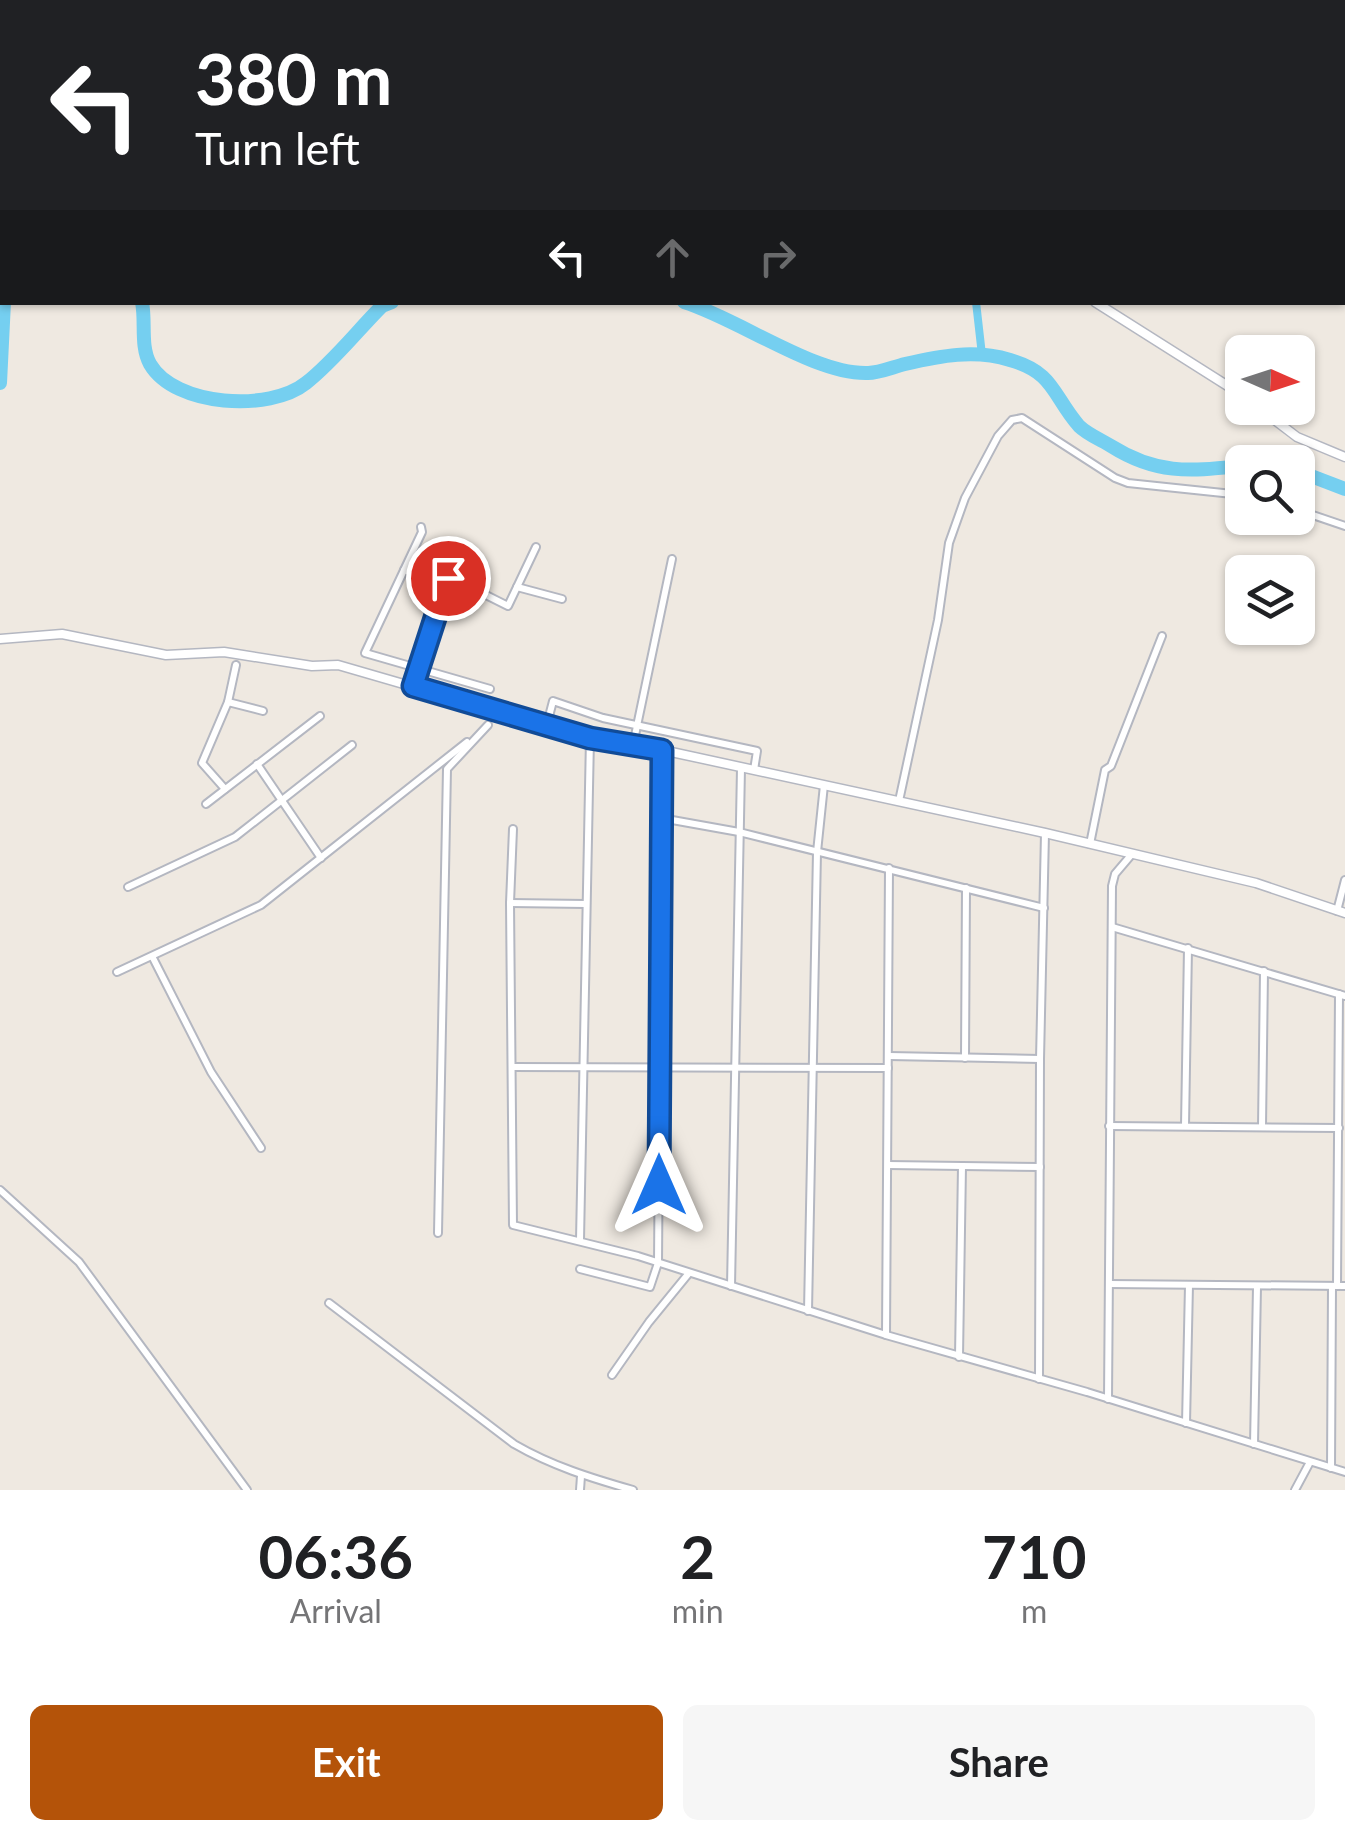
<!DOCTYPE html>
<html lang="en">
<head>
<meta charset="utf-8">
<style>
  body { margin:0; font-family:Lato,sans-serif; background:#f6f6f6; color:#202124; height:100vh; display:flex; flex-direction:column; font-size:38px; white-space:nowrap }
  * { box-sizing:border-box; margin:0 }
  p { font-size:32px; color:#757577 }
  .icon { flex:none; width:55px; height:55px; fill:none; stroke:currentColor; stroke-width:2; stroke-linecap:round; stroke-linejoin:round }
  .map { position:relative; height:1490px; overflow:hidden }
  .panel { display:flex; flex-direction:column; background:#fff; flex:1 }
  .panel>* { flex:none }
  .hud { position:absolute; left:0px; top:0px; width:1345px; height:305px; box-shadow:0 2px 8px #0004; background:#202124; color:#fff; overflow:hidden }
  .needle { width:65px; rotate:93deg }
  .fabs { position:absolute; left:1225px; top:335px; display:grid; gap:20px }
  .fabs a { display:grid; place-items:center; width:90px; height:90px; border-radius:15px; background:#fff; box-shadow:0 2px 8px #0004; font-size:50px }
  .pin { position:absolute; display:grid; place-items:center; width:85px; height:85px; color:#fff; margin:-42px; border:5px solid #fff; border-radius:50%; box-shadow:0 2px 10px #0007 }
  .me { position:absolute; width:110px; margin:-55px; rotate:0deg; stroke-linejoin:round; filter:drop-shadow(0 0 8px #0008) }
  .turn { display:flex; align-items:center; gap:35px; height:210px; padding:0 30px; font-size:45px }
  .turn .icon { width:130px; height:130px; stroke-width:2.5 }
  .turn b { display:block; font-size:70px; line-height:85px }
  .lanes { display:flex; align-items:center; height:95px; padding:0 30px; background:#0003; justify-content:center; gap:50px; direction:ltr }
  .lanes .off { opacity:.35 }
  .eta { display:flex; justify-content:space-evenly; align-items:center; height:170px; text-align:center }
  .eta b { font-size:60px; font-weight:700; line-height:70px }
  .button { display:flex; gap:20px; margin-top:auto; padding:20px 30px }
  .button a { flex:1; height:115px; border-radius:15px; background:#b45309; color:#fff; font-size:40px; font-weight:700; line-height:115px; text-align:center }
  .button a+a { background:#f6f6f6; color:#202124 }
  .map>svg:first-child { display:block }
  .lines { fill:none; stroke-linecap:round; stroke-linejoin:round }
  .canal { stroke:#75cff0; stroke-width:8 }
  .river { stroke:#75cff0; stroke-width:14 }
  .minor-casing { stroke:#b4b7c1; stroke-width:10 }
  .tertiary-casing { stroke:#b4b7c1; stroke-width:11 }
  .minor { stroke:#fff; stroke-width:6 }
  .tertiary { stroke:#fff; stroke-width:8 }
  .route-casing { stroke:#114b97; stroke-width:25 }
  .route { stroke:#1a73e8; stroke-width:18 }
</style>
</head>
<body>
<div class="map">
<svg width="1345" height="1490" viewBox="0 0 1345 1490">
  <rect width="100%" height="100%" fill="#efe9e1"/>
  <g class="lines">
    <g class="canal">
      <polyline points="938,0 939,2"/>
      <polyline points="976,302 982,355"/>
    </g>
    <g class="river">
      <polyline points="0,232 2,231"/>
      <polyline points="0,245 2,277"/>
      <path d="M142,302c4,20 -2,44 8,62 25,43 120,48 156,19 27,-21 51,-52 76,-77l10,-4"/>
      <path d="M684,302c55,17 131,73 184,71 11,0 25,-6 37,-9 35,-8 69,-15 105,-4 45,13 42,35 69,66 8,8 22,14 32,20 46,29 79,25 131,20"/>
      <polyline points="0,383 4,302"/>
      <polyline points="1298,471 1345,489"/>
    </g>
    <g class="minor-casing">
      <g id="minor">
        <polyline points="836,0 837,2"/>
        <polyline points="756,2 756,0"/>
        <polyline points="1120,2 1120,0"/>
        <polyline points="1342,277 1345,277"/>
        <polyline points="1298,510 1345,526"/>
        <polyline points="421,527 422,532 365,653 490,689"/>
        <polyline points="404,570 430,580 448,578 458,581 508,606 536,547"/>
        <polyline points="517,587 562,599"/>
        <polyline points="413,686 448,578"/>
        <polyline points="228,702 263,711"/>
        <polyline points="547,724 553,701 603,718 757,751 754,770"/>
        <polyline points="633,745 672,559"/>
        <polyline points="257,764 321,858"/>
        <polyline points="225,789 202,763 228,702 236,665"/>
        <polyline points="899,801 938,620 949,543 965,498 998,436 1012,420 1022,418 1115,478 1128,483 1242,495"/>
        <polyline points="206,804 320,716"/>
        <polyline points="661,818 739,832 1044,908"/>
        <polyline points="513,829 510,903 513,1225 638,1256 886,1335 1087,1392 1345,1472"/>
        <polyline points="1090,844 1105,770 1111,766 1162,636"/>
        <polyline points="128,887 235,837 352,745"/>
        <polyline points="510,903 586,904"/>
        <polyline points="1337,911 1345,880"/>
        <polyline points="1112,927 1345,996"/>
        <polyline points="153,958 211,1072 261,1148"/>
        <polyline points="117,972 261,905 467,742"/>
        <polyline points="889,1056 1040,1059"/>
        <polyline points="965,1058 966,888"/>
        <polyline points="512,1067 888,1068"/>
        <polyline points="1109,1126 1339,1128"/>
        <polyline points="1185,1126 1188,948"/>
        <polyline points="1262,1127 1264,971"/>
        <polyline points="888,1165 1040,1167"/>
        <polyline points="0,1190 79,1262 247,1490"/>
        <polyline points="438,1233 447,769 488,725"/>
        <polyline points="580,1240 590,738"/>
        <polyline points="580,1269 650,1287 658,1263 662,750"/>
        <polyline points="1109,1284 1345,1286"/>
        <polyline points="731,1286 741,768"/>
        <polyline points="1337,1286 1339,994"/>
        <path d="M329,1303l185,141c38,22 77,34 119,46"/>
        <polyline points="808,1311 817,852 824,785"/>
        <polyline points="886,1335 889,868"/>
        <polyline points="959,1357 962,1166"/>
        <polyline points="612,1375 649,1322 689,1273"/>
        <polyline points="1039,1379 1040,1059 1045,833"/>
        <polyline points="1108,1399 1112,886 1115,874 1132,854"/>
        <polyline points="1186,1423 1189,1285"/>
        <polyline points="1254,1444 1257,1287"/>
        <polyline points="1331,1468 1332,1286"/>
        <polyline points="580,1490 581,1476"/>
        <polyline points="1295,1490 1310,1462"/>
      </g>
    </g>
    <g class="tertiary-casing">
      <g id="tertiary">
        <polyline points="946,0 947,2"/>
        <polyline points="0,120 2,120"/>
        <polyline points="1095,302 1242,395"/>
        <polyline points="1259,408 1297,437 1345,457"/>
        <polyline points="0,639 62,634 166,655 224,652 312,666 338,665 590,738 662,750 1045,833 1256,883 1345,913"/>
      </g>
    </g>
    <use href="#minor" class="minor"/>
    <use href="#tertiary" class="tertiary"/>
  </g>
  <g class="lines">
    <g class="route-casing">
      <polyline id="route" points="448,578 413,686 590,738 662,750 659,1185"/>
    </g>
    <use href="#route" class="route"/>
  </g>
</svg>
<div class="fabs">
<a><svg class="needle" viewBox="-14 -14 28 28"><path d="M0-13l5 13h-10z" fill="#e53935"/><path d="M0 13l5-13h-10z" fill="#757577"/></svg></a>
<a><svg class="icon" aria-label="search" viewBox="0 0 24 24"><circle cx="10" cy="10" r="6"/><path d="M15 15l6 6"/></svg></a>
<a><svg class="icon" aria-label="layers" viewBox="0 0 24 24"><path d="M12 4l9 5-9 5-9-5zM3 14l9 5 9-5"/></svg></a>
</div>
<div class="pin" style="left:448px;top:578px;background:#d93025"><svg class="icon" aria-label="arrive" viewBox="0 0 24 24"><path d="M6 21V4h12l-3 4 3 4H6"/></svg></div>
<svg class="me" style="left:659px;top:1185px" viewBox="-20 -20 40 40"><path d="M0-17L14 15 0 8-14 15z" fill="#1a73e8" stroke="#fff" stroke-width="4"/></svg>
<div class="hud">
<div class="turn"><svg class="icon" aria-label="left" viewBox="0 0 24 24"><path d="M17 20v-9H6M10 6l-5 5 5 5"/></svg><div><b>380 m</b>Turn left</div></div>
<div class="lanes"><svg class="icon" aria-label="left" viewBox="0 0 24 24"><path d="M17 20v-9H6M10 6l-5 5 5 5"/></svg><svg class="icon off" aria-label="ahead" viewBox="0 0 24 24"><path d="M12 20V5M6 11l6-6 6 6"/></svg><svg class="icon off" aria-label="right" viewBox="0 0 24 24"><path d="M7 20v-9h11M14 6l5 5-5 5"/></svg></div>
</div>
</div>
<section class="panel">
<div class="eta">
<div><b>06:36</b><p>Arrival</p></div>
<div><b>2</b><p>min</p></div>
<div><b>710</b><p>m</p></div>
</div>
<div class="button"><a>Exit</a><a>Share</a></div>
</section>
</body>
</html>
